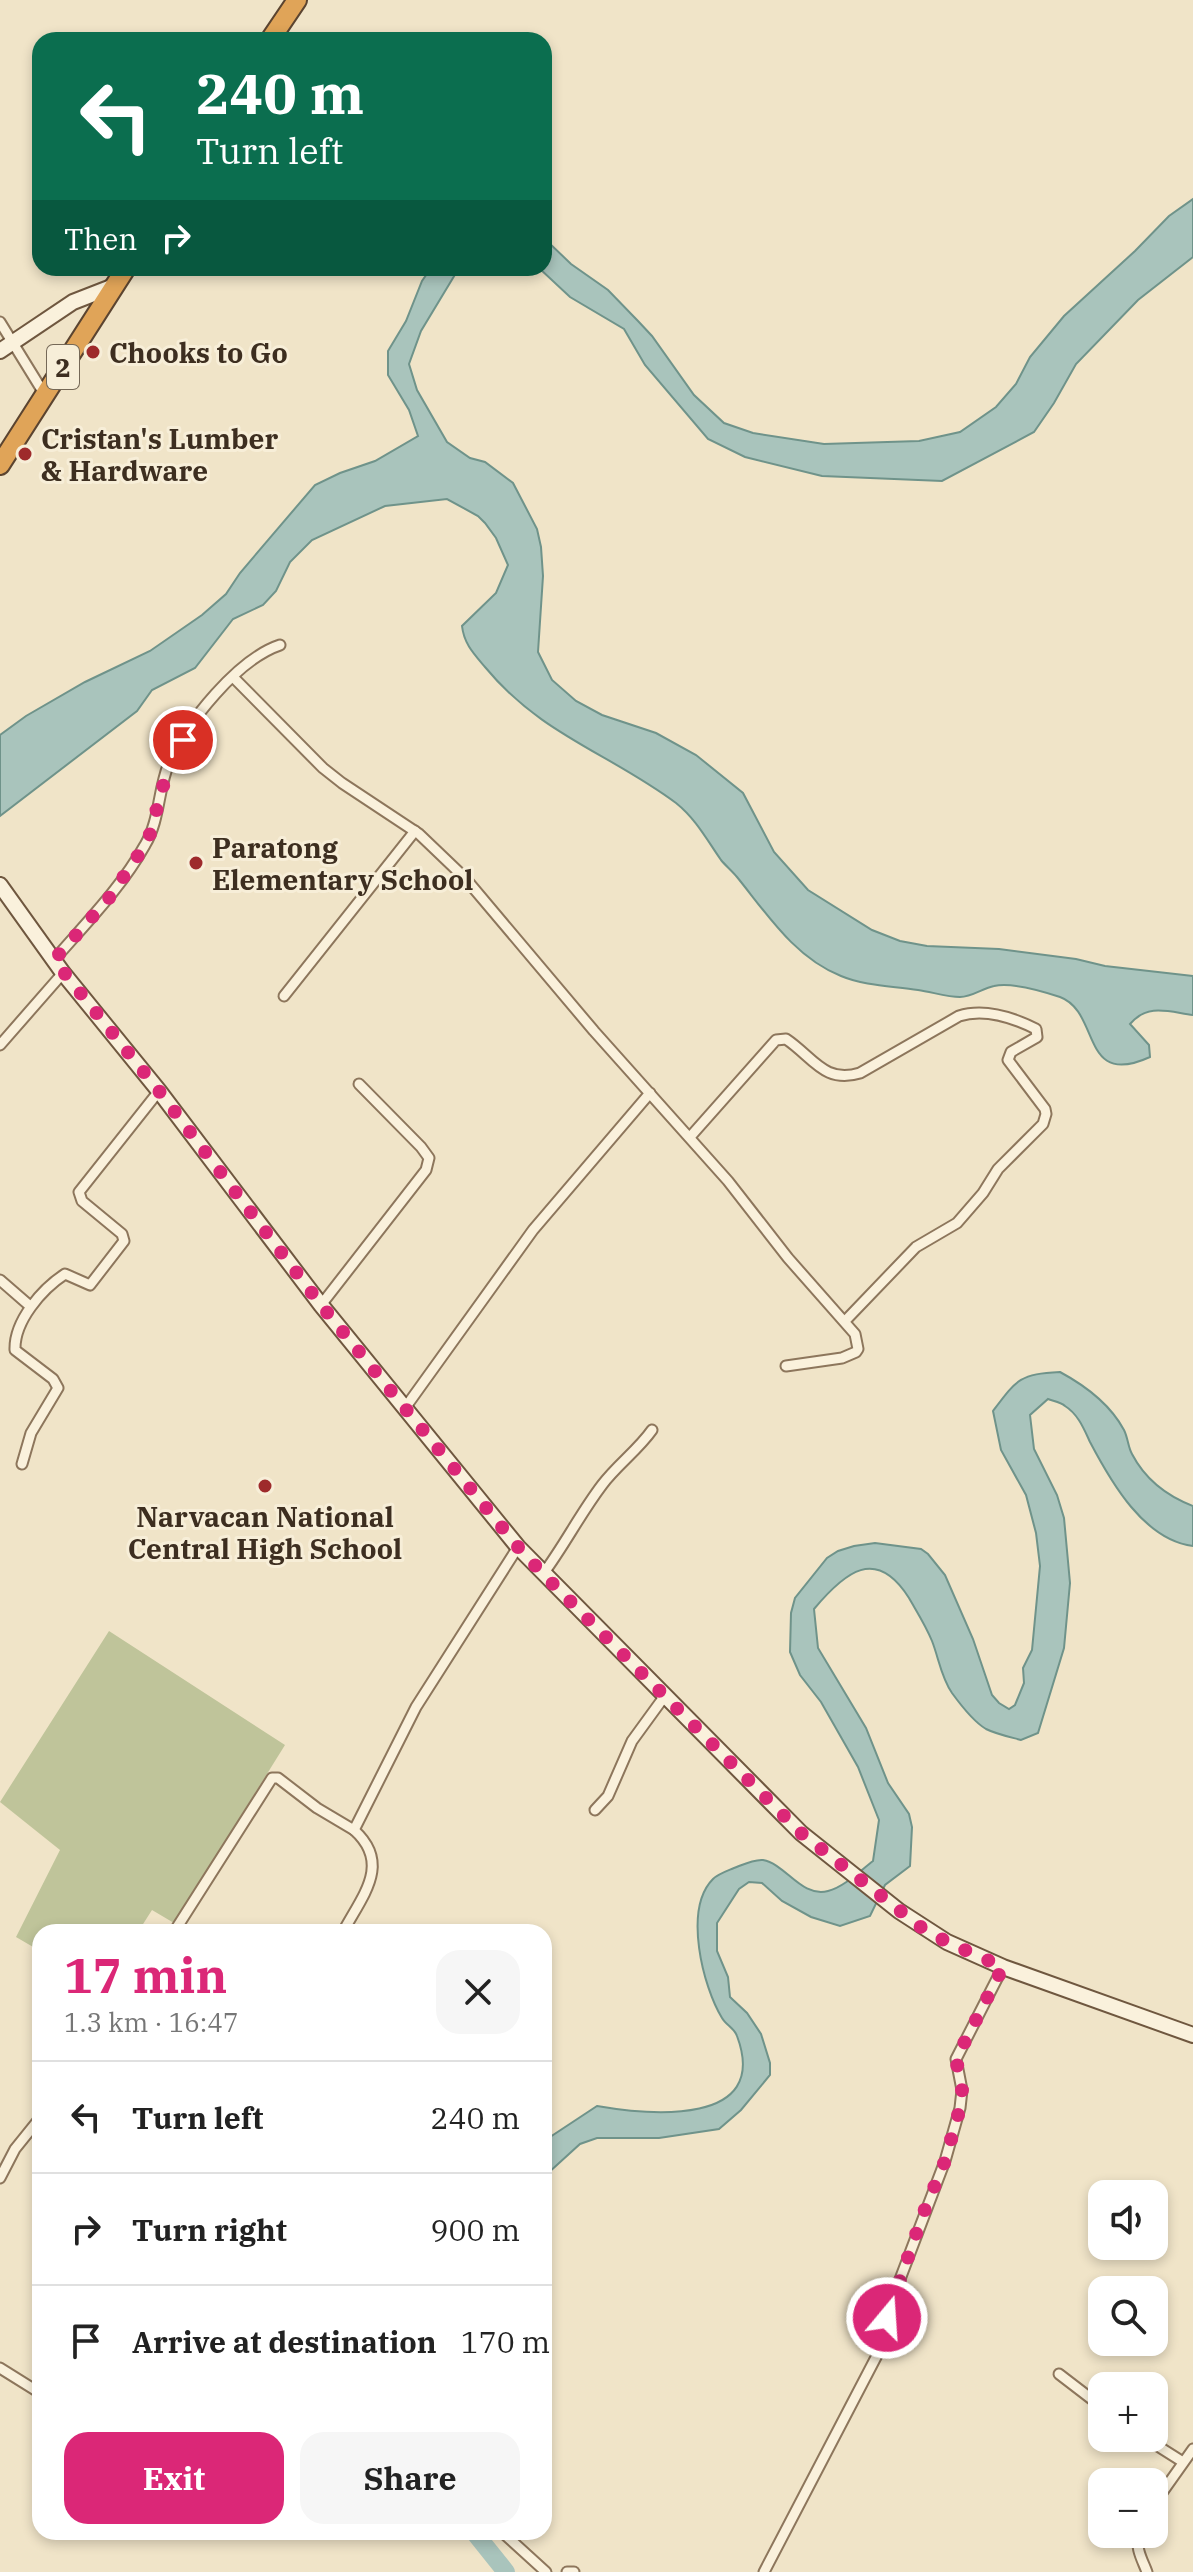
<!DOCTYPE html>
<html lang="en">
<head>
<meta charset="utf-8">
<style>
  body { margin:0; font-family:"IBM Plex Serif",serif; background:#f6f6f6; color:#222; height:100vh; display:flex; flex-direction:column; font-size:30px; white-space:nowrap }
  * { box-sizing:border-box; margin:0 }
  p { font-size:26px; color:#767676 }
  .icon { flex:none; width:44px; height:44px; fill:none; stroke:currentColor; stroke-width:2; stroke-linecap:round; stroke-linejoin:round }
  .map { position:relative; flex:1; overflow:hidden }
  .drawer { position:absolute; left:32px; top:1924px; width:520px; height:616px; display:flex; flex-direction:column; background:#fff; border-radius:24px; box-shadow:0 4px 12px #0003 }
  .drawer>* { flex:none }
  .banner { position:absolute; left:32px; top:32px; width:520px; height:244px; border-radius:24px; box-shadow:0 4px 12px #0003; background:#0b6e4f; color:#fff; overflow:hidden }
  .buttons { position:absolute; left:1088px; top:2180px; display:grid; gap:16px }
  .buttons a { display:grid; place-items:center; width:80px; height:80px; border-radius:16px; background:#fff; box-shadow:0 4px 12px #0003; font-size:40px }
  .pin { position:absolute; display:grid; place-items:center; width:68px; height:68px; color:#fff; margin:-34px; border:4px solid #fff; border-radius:50%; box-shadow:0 2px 8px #0007 }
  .me { position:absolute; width:88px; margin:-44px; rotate:18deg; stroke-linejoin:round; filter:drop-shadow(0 0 6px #0008) }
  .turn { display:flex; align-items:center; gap:28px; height:168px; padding:0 32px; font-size:36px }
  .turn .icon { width:104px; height:104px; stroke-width:2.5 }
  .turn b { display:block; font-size:56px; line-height:68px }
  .then { display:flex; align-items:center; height:76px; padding:0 32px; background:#0003; gap:16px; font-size:30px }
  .round { display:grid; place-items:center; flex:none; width:84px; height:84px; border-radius:24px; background:#f6f6f6 }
  .overview { display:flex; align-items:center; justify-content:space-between; height:136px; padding:0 32px }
  h1 { font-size:48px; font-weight:800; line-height:60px; color:#db2777 }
  .button { display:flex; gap:16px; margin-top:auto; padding:16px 32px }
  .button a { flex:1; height:92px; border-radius:24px; background:#db2777; color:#fff; font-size:32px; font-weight:800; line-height:92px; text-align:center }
  .button a+a { background:#f6f6f6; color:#222 }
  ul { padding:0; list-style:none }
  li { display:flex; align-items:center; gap:24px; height:112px; padding:0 32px; border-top:2px solid #e0e0e0 }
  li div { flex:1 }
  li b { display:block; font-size:30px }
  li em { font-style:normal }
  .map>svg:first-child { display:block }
  .cemetery { fill:#bfc49a }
  .water { fill:#a9c4bc; stroke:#6f938a; stroke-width:2 }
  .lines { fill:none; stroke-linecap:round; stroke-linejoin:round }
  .river { stroke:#a9c4bc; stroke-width:18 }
  .street-casing { stroke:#8d765c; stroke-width:13 }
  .secondary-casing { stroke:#6f573f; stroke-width:18 }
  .highway-casing { stroke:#5b4430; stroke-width:22 }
  .street { stroke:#faf1dc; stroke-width:9 }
  .secondary { stroke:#faf1dc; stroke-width:14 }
  .highway { stroke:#e0a458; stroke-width:18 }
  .route { stroke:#db2777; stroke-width:14; stroke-dasharray:0 25.2 }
  .poi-dot { fill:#9e2a2b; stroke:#f7eed8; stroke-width:3 }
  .labels { text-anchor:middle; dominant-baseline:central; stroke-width:6; stroke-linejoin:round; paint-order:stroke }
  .shield { fill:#f7eed8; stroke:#756857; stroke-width:2 }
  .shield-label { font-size:26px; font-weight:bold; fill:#3d2e20 }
  .poi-label { font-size:28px; font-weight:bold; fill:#3d2e20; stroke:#f7eed8; text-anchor:start }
</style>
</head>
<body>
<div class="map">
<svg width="1193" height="2572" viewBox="0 0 1193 2572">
  <rect width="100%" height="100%" fill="#f0e4c8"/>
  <polygon class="cemetery" points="109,1631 285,1745 174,1923 152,1910 138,1932 40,1932 40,1951 16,1937 60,1850 0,1802"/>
  <g class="water">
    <polygon points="1193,199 1193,257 1138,300 1076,364 1054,403 1034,432 942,481 822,476 745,457 708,439 645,365 624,329 570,297 539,268 544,268 544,238 571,264 608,290 638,321 652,336 694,395 724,423 753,433 824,444 919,441 960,432 996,407 1016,384 1030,357 1064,316 1135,251 1169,216"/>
    <path d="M431,268h28l-38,63 -12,33 8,26 30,52 23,16 15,4 28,21 24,46 4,18 2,29 -5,76 14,28 24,21 26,14 54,18 40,22 47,38 31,59 34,38 64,40 28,11 27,5 72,3 77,10 29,7 88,10v39c-24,-3 -45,-12 -63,9l19,21 1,12c-70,32 -49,-45 -90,-60 -18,-6 -47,-15 -66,-11 -11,2 -22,11 -34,11 -13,0 -28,-5 -42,-7 -25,-4 -53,-4 -77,-14 -46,-18 -74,-62 -104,-99 -5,-6 -11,-11 -16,-17 -14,-20 -25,-41 -45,-57 -67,-50 -135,-68 -191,-136 -11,-13 -21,-23 -23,-41l34,-33 12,-28 -12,-27 -11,-15 -7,-7 -31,-17 -62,7 -73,34 -22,22 -14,29 -13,14 -30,14 -38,49 -43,22 -15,21 -137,105v-81l26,-19 59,-34 65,-31 52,-36 24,-21 14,-21 75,-88 25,-12 35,-12 43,-25 -9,-26 -21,-35v-24l18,-30 16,-40z"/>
    <path d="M1060,1372c26,14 50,32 64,58 4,8 4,17 8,24 13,25 35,42 61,52v40c-49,-6 -82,-64 -103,-104 -6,-13 -12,-28 -25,-36 -4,-4 -12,-5 -17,-7l-18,16 4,34 23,46 7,23 6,65 -6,65 -26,85 -17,7c-11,-3 -25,-6 -35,-11 -12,-7 -26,-25 -34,-36 -11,-16 -13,-34 -20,-52 -6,-15 -15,-29 -23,-43 -33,-52 -64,-26 -95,11l4,39 48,80 22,55 21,31 3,13 -2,39 -25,19 -15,31 -30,10 -29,-9 -29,-16 -20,-18 -13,-1 -10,7 -22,34v28l11,26 2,20 17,16 14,21 9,29v12l-29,35 -22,19 -60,9h-62l-17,6 -33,30 -3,9v-42l53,-35c52,9 174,21 140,-70 -2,-7 -11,-11 -15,-18 -19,-31 -39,-109 -9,-139 5,-5 14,-8 21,-11 8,-3 20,-9 29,-8 23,4 38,38 65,31 16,-4 32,-20 45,-30l6,-41 -21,-53 -37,-65 -21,-27 -10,-23 1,-39 4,-15 32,-40 11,-7 16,-5 21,-3 46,6 7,5 17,21 28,64 19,56 7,8 10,6 6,-4 9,-22 -1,-15 9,-18 8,-84 -4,-33 -10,-38 -25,-45 -8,-39c24,-32 27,-37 67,-39z"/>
  </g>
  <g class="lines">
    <polyline class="river" points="474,2532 506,2572"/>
    <g class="street-casing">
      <g id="street">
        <polyline points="0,322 45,395"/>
        <polyline points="233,677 323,768 342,783 419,834 465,878 594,1031 728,1181 788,1258 855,1334 858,1349 856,1352 842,1358 786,1366"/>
        <path d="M54,960c32,-37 67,-72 91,-115 15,-25 13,-56 24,-82 18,-41 69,-104 111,-118"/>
        <polyline points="284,996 415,831"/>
        <polyline points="0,1045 63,973"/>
        <path d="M690,1137l86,-97 10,-1c27,18 38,45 74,34l99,-57c25,-8 55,2 77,13l1,8 -26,15 -3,8 37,49 1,5 -3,10 -45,45 -15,24 -26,30 -41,24 -71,74"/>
        <polyline points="0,1280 30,1306"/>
        <polyline points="321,1305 426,1170 429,1158 421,1147 359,1084"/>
        <polyline points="405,1408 533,1230 650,1093"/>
        <path d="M22,1464l9,-31 27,-45 -5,-9 -38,-29c-1,-29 27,-61 50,-76l25,11 34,-44 -2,-7 -40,-33 -3,-9 80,-101"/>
        <path d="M543,1574c21,-28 37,-60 59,-89 15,-20 36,-35 50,-55"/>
        <polyline points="595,1810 608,1796 632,1741 664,1697"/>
        <polyline points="174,1932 272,1778 278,1778 317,1808 354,1830 416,1707 518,1547"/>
        <path d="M343,1932c19,-36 49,-68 11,-102"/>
        <polyline points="0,2178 15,2149 40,2118"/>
        <polyline points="0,2368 40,2393"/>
        <polyline points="1059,2374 1102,2407"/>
        <polyline points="1145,2438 1183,2462"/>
        <polyline points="1154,2504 1193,2449"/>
        <polyline points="502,2532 546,2572"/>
        <path d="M1139,2534c-4,14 3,25 8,38"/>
        <polyline points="567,2572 574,2572"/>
        <polyline points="764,2572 885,2340 887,2318 894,2295 945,2161 960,2108 962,2090 956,2059 1003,1967"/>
      </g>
    </g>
    <g class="secondary-casing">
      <g id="secondary">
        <polyline points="0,351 73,302 114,286"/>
        <polyline points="0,885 63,973 159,1091 321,1305 518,1547 801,1833 899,1911 947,1942 1003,1967 1193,2035"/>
      </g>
    </g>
    <g class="highway-casing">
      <g id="highway">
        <polyline points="270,40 297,0"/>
        <polyline points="0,465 126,268"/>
      </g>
    </g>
    <use href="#street" class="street"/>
    <use href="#secondary" class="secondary"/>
    <use href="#highway" class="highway"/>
  </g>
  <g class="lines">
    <polyline class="route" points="183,740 170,761 148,841 109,898 54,960 159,1091 321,1305 518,1547 543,1574 801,1833 922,1928 947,1942 1003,1967 956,2059 962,2090 960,2108 945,2161 923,2214 887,2318"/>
  </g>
  <g class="poi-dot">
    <circle cx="93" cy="352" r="8"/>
    <circle cx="25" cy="454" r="8"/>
    <circle cx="196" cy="863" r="8"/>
    <circle cx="265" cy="1486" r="8"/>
  </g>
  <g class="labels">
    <rect class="shield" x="47" y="345" width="32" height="44" rx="6"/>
    <g class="shield-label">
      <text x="63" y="367">2</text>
    </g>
    <g class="poi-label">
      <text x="109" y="352">Chooks to Go</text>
      <text x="41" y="438">Cristan's Lumber<tspan x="41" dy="32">&amp; Hardware</tspan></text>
      <text x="212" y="847">Paratong<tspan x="212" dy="32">Elementary School</tspan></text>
      <text x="265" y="1516" text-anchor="middle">Narvacan National<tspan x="265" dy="32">Central High School</tspan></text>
    </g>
  </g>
</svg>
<div class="buttons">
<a><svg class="icon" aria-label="sound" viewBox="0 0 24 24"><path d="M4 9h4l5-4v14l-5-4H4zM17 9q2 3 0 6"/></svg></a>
<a><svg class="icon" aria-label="search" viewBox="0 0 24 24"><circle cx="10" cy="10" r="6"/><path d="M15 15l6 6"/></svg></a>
<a>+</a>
<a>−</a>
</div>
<div class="pin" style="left:183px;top:740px;background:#d93025"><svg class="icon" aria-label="arrive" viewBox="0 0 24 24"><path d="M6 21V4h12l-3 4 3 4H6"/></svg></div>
<svg class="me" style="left:887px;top:2318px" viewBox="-20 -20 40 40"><circle r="17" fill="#db2777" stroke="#fff" stroke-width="3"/><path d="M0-11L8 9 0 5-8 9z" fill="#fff"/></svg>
<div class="banner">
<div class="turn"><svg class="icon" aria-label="left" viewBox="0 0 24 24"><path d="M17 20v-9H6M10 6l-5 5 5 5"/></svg><div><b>240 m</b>Turn left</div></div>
<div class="then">Then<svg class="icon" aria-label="right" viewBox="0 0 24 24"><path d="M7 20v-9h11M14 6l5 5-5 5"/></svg></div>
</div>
<section class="drawer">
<div class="overview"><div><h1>17 min</h1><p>1.3 km · 16:47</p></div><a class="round"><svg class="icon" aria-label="close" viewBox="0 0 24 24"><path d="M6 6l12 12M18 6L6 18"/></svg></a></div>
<ul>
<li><svg class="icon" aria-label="left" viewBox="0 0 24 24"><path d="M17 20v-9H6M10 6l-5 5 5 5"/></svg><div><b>Turn left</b></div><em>240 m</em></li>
<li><svg class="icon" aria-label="right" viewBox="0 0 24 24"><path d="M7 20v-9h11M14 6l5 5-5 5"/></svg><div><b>Turn right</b></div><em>900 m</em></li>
<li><svg class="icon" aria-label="arrive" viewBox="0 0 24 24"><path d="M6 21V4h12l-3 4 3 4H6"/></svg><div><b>Arrive at destination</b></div><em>170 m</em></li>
</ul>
<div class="button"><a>Exit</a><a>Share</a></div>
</section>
</div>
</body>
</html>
